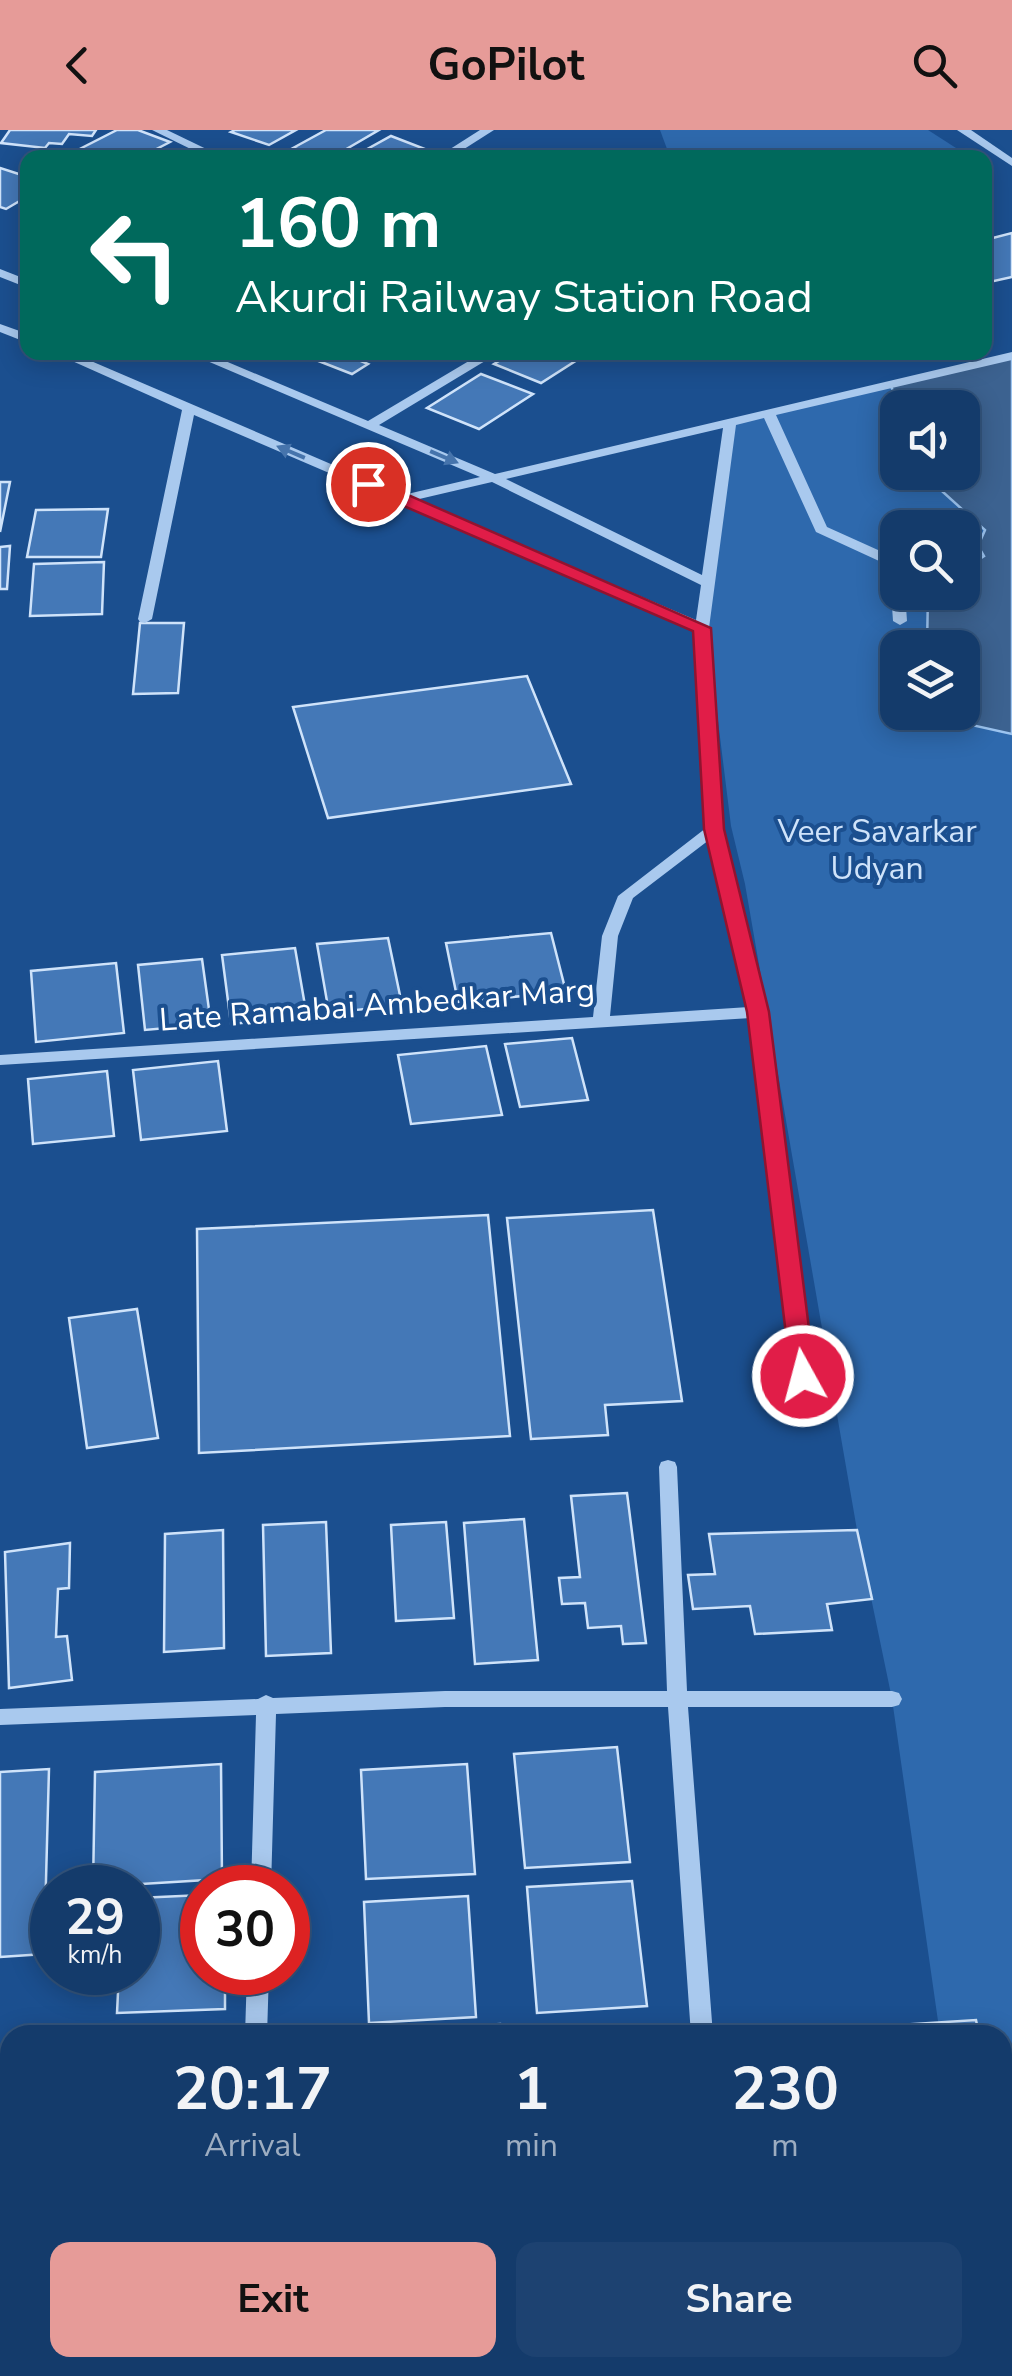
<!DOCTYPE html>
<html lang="en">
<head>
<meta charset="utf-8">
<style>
  body { margin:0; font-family:"Nunito Sans",sans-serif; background:#1d4271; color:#f1f3f6; height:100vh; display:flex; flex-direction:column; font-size:38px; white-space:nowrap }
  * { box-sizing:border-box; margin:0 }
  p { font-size:32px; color:#9dadc1 }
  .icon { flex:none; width:55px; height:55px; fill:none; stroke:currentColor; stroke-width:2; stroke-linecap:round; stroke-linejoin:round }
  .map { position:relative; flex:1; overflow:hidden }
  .panel { position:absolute; left:0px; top:1895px; width:1012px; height:352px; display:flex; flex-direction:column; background:#143b6b; border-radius:30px 30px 0 0; box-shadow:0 5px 25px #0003,0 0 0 2px #33557e }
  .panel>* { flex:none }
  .hud { position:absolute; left:20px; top:20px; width:972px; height:210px; border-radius:20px; box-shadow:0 5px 25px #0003,0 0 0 2px #33557e; background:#00695c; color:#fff; overflow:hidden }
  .tools { position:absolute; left:880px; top:260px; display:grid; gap:20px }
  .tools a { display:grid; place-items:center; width:100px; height:100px; border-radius:20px; background:#143b6b; box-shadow:0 5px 25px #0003,0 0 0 2px #33557e; font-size:50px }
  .speed { position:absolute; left:30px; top:1735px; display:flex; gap:20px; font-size:50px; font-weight:700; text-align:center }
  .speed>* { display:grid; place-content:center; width:130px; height:130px; border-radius:50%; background:#143b6b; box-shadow:0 5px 25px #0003,0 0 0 2px #33557e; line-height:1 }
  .speed small { font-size:25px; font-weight:400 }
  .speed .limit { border:15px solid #d22; background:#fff; color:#111 }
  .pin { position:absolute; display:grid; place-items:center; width:85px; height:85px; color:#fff; margin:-42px; border:5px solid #fff; border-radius:50%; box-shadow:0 2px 10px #0007 }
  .me { position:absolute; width:110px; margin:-55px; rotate:353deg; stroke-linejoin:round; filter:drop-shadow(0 0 8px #0008) }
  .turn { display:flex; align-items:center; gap:35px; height:210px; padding:0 50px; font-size:45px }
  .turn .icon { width:130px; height:130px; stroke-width:2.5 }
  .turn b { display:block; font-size:70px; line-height:85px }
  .eta { display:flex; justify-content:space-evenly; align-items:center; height:170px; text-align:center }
  .eta b { font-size:60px; font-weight:700; line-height:70px }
  .primary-button { display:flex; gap:20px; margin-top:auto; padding:20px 50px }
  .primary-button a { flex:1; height:115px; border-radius:20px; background:#e69b98; color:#111; font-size:40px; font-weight:700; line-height:115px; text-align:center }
  .primary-button a+a { background:#1d4271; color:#f1f3f6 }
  header { display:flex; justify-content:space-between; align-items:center; height:130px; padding:0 50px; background:#e69b98; color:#111; font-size:45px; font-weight:700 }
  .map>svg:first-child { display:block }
  .green { fill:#2e69ad }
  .water { fill:#3c6290; stroke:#9cc4f0; stroke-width:2.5 }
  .building { fill:#4478b7; stroke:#cfe3fa; stroke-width:2.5 }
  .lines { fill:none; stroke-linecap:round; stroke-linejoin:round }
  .minor { fill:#a9c9ee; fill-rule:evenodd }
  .oneway { fill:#4674ac }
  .route { fill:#e11d48; stroke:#92132f; stroke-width:2.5 }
  .labels { text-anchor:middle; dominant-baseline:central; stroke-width:8; stroke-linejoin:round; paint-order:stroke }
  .park-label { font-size:32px; fill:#cfe3fa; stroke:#1b4f8f }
  .street-label { font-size:32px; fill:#fff; stroke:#1b4f8f }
</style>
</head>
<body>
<header><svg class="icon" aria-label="back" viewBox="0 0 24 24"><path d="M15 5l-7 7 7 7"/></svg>GoPilot<svg class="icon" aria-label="search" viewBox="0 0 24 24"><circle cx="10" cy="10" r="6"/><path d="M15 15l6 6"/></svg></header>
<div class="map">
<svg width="1012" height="2246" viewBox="0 0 1012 2246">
  <rect width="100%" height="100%" fill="#1b4f8f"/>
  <g class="green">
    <polygon points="660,0 928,0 970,27 670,27"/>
    <polygon points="890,254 900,277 898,342 929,343 934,353 985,400 985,426 963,440 962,398 898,398 898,462 928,463 927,517 898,518 898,582 936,583 940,588 1012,604 1012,2246 989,2246 988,2238 1002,2238 1002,1905 940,1905 892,1569 857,1400 745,754 731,696 706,494 733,291"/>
  </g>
  <polygon class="water" points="1012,226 1012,604 940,588 936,583 962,582 962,518 927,517 928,463 962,462 963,440 984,426 978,416 985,400 933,353 929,343 962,342 962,278 900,277 890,254"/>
  <g class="building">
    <polygon points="10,0 96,0 92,6 69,4 62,14 49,13 45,18 1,13"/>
    <polygon points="117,0 138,0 170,12 139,28 62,28"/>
    <polygon points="235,0 296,0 269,15 231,2"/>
    <polygon points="326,0 379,0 331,28 293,18"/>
    <polygon points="391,6 430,21 419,28 351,28"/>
    <polygon points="0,38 28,47 28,66 6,79 0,77"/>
    <polygon points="1012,103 1012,147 985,153 985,110"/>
    <polygon points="366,222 356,229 368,234 352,244 298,223"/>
    <polygon points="514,222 587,222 588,223 541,253 494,234"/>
    <polygon points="481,244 533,264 479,299 427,278"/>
    <polygon points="0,352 10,352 0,402"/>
    <polygon points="108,379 101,427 27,427 36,380"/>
    <polygon points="10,416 7,459 0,459 0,417"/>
    <polygon points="104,432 102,484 30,486 34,434"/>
    <polygon points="140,493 184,493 178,563 133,564"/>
    <polygon points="527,546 571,654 328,688 293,577"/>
    <polygon points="551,803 566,862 458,872 446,813"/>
    <polygon points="388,808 402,875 329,883 317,814"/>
    <polygon points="295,818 307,887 231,894 222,825"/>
    <polygon points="202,829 211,894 145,900 138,835"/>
    <polygon points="116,833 124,903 36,912 31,841"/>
    <polygon points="572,908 588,970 520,977 505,914"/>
    <polygon points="486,916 502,985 411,994 398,925"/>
    <polygon points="218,931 227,1001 141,1010 133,940"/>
    <polygon points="107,941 114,1006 33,1014 28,949"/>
    <polygon points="653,1080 682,1271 605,1275 608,1305 531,1309 507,1088"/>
    <polygon points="488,1085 510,1306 199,1323 197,1099"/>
    <polygon points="137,1179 158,1308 87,1318 69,1188"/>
    <polygon points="627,1363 646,1513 623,1514 621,1496 588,1498 585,1473 562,1474 559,1448 580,1447 571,1366"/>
    <polygon points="524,1389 538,1530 475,1534 464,1393"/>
    <polygon points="326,1392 331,1523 266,1526 263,1395"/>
    <polygon points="446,1392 454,1488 396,1491 391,1395"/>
    <polygon points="223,1400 224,1518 164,1522 165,1404"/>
    <polygon points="857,1400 872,1469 827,1474 832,1500 755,1504 750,1476 693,1479 688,1445 715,1444 709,1404"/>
    <polygon points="70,1413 69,1458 58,1459 56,1507 67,1506 72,1550 9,1558 5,1422"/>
    <polygon points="617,1617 630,1732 525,1738 514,1624"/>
    <polygon points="221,1634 222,1749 93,1757 95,1642"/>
    <polygon points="467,1634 475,1744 366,1749 361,1640"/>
    <polygon points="49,1639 44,1824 0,1827 0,1642"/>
    <polygon points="632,1751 647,1876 537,1883 527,1757"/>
    <polygon points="202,1765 202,1842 225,1842 225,1879 117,1883 119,1842 138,1842 138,1768"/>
    <polygon points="468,1766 476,1887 369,1893 364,1772"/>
    <polygon points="976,1890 979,1905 805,1905 805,1901"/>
    <polygon points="500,1894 501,1905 380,1905 379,1901"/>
    <polygon points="74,2238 210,2238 210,2246 73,2246"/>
    <polygon points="615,2238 702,2238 703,2246 557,2246 557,2241"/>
  </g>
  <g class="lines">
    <g class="minor">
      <polygon points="152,0 167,0 225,28 209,28"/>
      <polygon points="480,0 494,0 450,28 436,28"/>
      <polygon points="957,0 971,0 1012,28 1012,36"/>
      <polygon points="0,139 28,150 28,158 0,147"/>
      <polygon points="0,194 28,204 28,213 0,202"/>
      <path d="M52,222h18l333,143 77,-18 -294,-125h18l164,69 116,-69h16l-121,73 116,49 517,-122v8l-236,55 51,112 71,32v25l-7,-4 -1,-14 -74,-34 -52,-114 -28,7 -27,203 13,201 44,183 46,363 -3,5h-12l-3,-5 -43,-357 -751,47v-10l593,-38 9,-81 16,-40 88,-68 -11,-198 -501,-215 -42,204 -7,4 -5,-1 -2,-3 44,-209zM723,298l-21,147 -196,-96zM492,352l209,103 -5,35 -281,-120zM709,710l40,167 -139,9 8,-80 15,-38z"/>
      <polygon points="898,458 898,462 905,462 907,491 900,495 893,491 891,462"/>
      <polygon points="668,1330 675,1332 677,1337 687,1561 892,1561 899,1563 902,1569 899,1575 892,1577 688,1577 713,1905 691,1905 668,1577 445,1577 276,1584 271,1758 251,1758 256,1585 0,1595 0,1579 258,1569 266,1565 273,1568 445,1561 667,1561 659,1337 661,1332"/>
      <polygon points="247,1842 269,1842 267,1905 245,1905"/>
      <rect x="235" y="2238" width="24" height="8"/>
      <polygon points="714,2238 738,2238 739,2246 715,2246"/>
    </g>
  </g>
  <defs><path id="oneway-solid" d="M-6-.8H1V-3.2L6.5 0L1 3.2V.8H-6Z" transform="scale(2.5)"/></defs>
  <g class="oneway">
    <use href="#oneway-solid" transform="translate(291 322) rotate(-157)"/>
    <use href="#oneway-solid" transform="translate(444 327) rotate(23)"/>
  </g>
  <polygon class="route" points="362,350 374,350 711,498 724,699 769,882 815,1246 811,1252 795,1252 791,1246 747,882 704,699 693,501 362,358"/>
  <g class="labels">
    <g class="park-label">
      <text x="877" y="701">Veer Savarkar<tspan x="877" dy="37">Udyan</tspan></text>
    </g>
    <g class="street-label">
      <text transform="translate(377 875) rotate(-4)">Late Ramabai Ambedkar Marg</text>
    </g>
  </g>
</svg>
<div class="tools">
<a><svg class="icon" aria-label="sound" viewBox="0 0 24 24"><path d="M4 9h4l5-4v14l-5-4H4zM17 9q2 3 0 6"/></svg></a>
<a><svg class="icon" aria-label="search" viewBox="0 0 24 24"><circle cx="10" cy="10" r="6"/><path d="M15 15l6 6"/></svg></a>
<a><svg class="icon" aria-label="layers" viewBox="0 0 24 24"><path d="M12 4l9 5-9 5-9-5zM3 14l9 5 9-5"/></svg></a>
</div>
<div class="speed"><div>29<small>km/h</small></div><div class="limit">30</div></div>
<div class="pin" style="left:368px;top:354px;background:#d93025"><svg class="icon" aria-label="arrive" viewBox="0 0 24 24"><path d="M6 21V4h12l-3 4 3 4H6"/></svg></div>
<svg class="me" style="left:803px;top:1246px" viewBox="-20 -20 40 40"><circle r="17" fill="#e11d48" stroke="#fff" stroke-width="3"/><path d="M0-11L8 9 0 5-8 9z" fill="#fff"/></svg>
<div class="hud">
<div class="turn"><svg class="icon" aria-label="left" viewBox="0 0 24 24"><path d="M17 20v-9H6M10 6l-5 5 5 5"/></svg><div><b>160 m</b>Akurdi Railway Station Road</div></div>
</div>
<section class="panel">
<div class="eta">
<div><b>20:17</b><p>Arrival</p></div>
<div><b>1</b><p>min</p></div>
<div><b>230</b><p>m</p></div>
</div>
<div class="primary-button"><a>Exit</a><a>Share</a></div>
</section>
</div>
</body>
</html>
